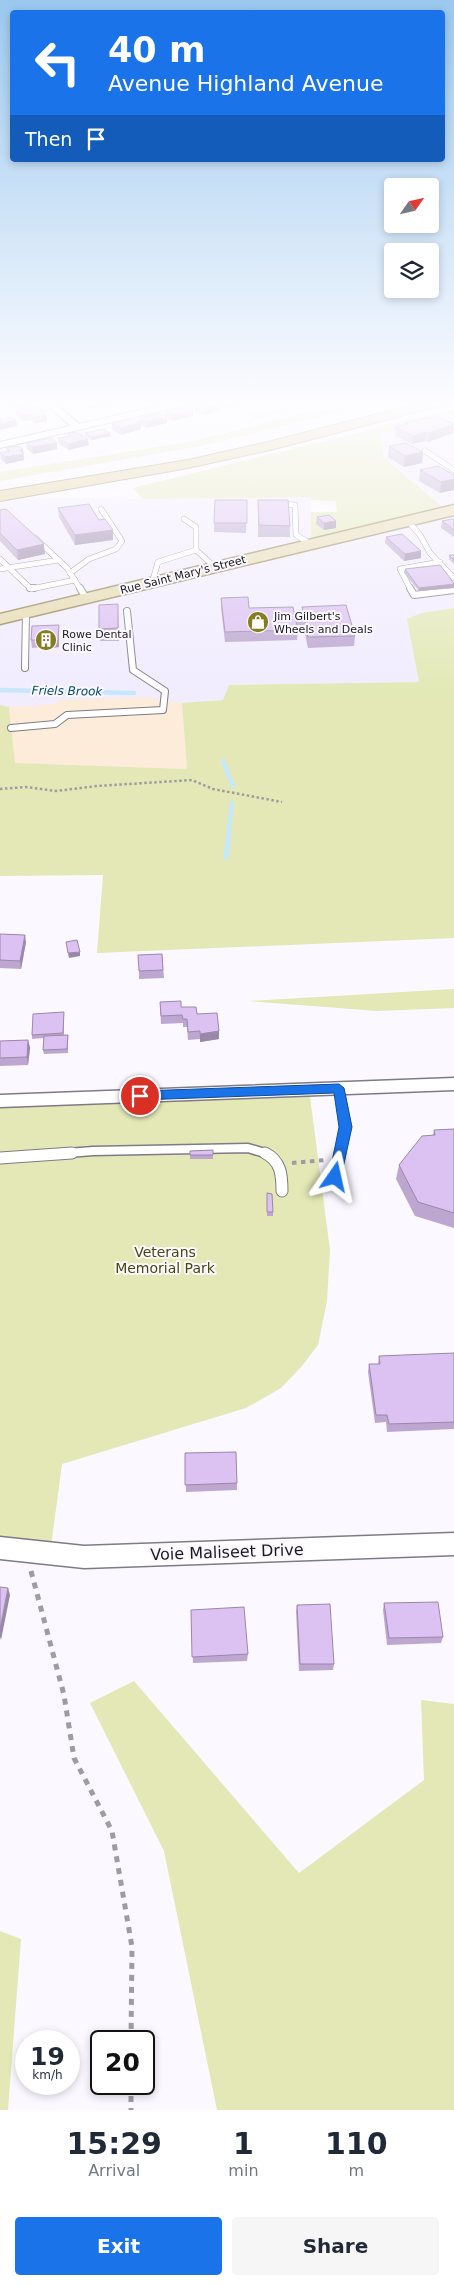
<!DOCTYPE html>
<html lang="en">
<head>
<meta charset="utf-8">
<style>
  body { margin:0; font-family:"DejaVu Sans",sans-serif; background:#f6f6f7; color:#1f2937; height:100vh; display:flex; flex-direction:column; font-size:19px; white-space:nowrap }
  * { box-sizing:border-box; margin:0 }
  p { font-size:16px; color:#747a83 }
  .icon { flex:none; width:28px; height:28px; fill:none; stroke:currentColor; stroke-width:2; stroke-linecap:round; stroke-linejoin:round }
  .map { position:relative; height:2110px; overflow:hidden }
  .details { display:flex; flex-direction:column; background:#fff; flex:1 }
  .details>* { flex:none }
  .guide { position:absolute; left:10px; top:10px; width:435px; height:152px; border-radius:5px; box-shadow:0 2px 8px #0003; background:#1a73e8; color:#fff; overflow:hidden }
  .needle { width:32px; rotate:56deg }
  .fabs { position:absolute; left:384px; top:178px; display:grid; gap:10px }
  .fabs a { display:grid; place-items:center; width:55px; height:55px; border-radius:5px; background:#fff; box-shadow:0 2px 8px #0003; font-size:25px }
  .speed { position:absolute; left:15px; top:2030px; display:flex; gap:10px; font-size:25px; font-weight:700; text-align:center }
  .speed>* { display:grid; place-content:center; width:65px; height:65px; border-radius:50%; background:#fff; box-shadow:0 2px 8px #0003; line-height:1 }
  .speed small { font-size:12px; font-weight:400 }
  .speed .limit { border:2px solid #111; border-radius:8px; background:#fff; color:#111 }
  .pin { position:absolute; display:grid; place-items:center; width:42px; height:42px; color:#fff; margin:-21px; border:2px solid #fff; border-radius:50%; box-shadow:0 1px 5px #0007 }
  .me { position:absolute; width:55px; margin:-28px; rotate:11deg; stroke-linejoin:round; filter:drop-shadow(0 0 4px #0008) }
  .turn { display:flex; align-items:center; gap:18px; height:105px; padding:0 15px; font-size:22px }
  .turn .icon { width:65px; height:65px; stroke-width:2.5 }
  .turn b { display:block; font-size:35px; line-height:42px }
  .then { display:flex; align-items:center; height:48px; padding:0 15px; background:#0003; gap:10px; font-size:19px }
  .eta { display:flex; justify-content:space-evenly; align-items:center; height:85px; text-align:center }
  .eta b { font-size:30px; font-weight:800; line-height:35px }
  .action { display:flex; gap:10px; margin-top:auto; padding:10px 15px }
  .action a { flex:1; height:58px; border-radius:5px; background:#1a73e8; color:#fff; font-size:20px; font-weight:800; line-height:58px; text-align:center }
  .action a+a { background:#f6f6f7; color:#1f2937 }
  .map>svg:first-child { display:block }
  .commercial { fill:#f1ecfe }
  .industrial { fill:#fdecda }
  .green { fill:#e3e8b6 }
  .lines { fill:none; stroke-linecap:round; stroke-linejoin:round }
  .stream-far1 { stroke:#c7e7fa; stroke-width:4.5 }
  .stream { stroke:#c7e7fa; stroke-width:5 }
  .service-far3-casing { stroke:#807a85; stroke-width:6 }
  .service-far2-casing { stroke:#807a85; stroke-width:8 }
  .service-far1-casing { stroke:#807a85; stroke-width:11 }
  .service-casing { stroke:#807a85; stroke-width:13 }
  .minor-casing { stroke:#807a85; stroke-width:3 }
  .tertiary-casing { stroke:#807a85; stroke-width:2 }
  .primary-casing { stroke:#958759; stroke-width:3 }
  .trunk-casing { stroke:#958759; stroke-width:2 }
  .path-far2 { stroke:#9e9ca2; stroke-width:2.5; stroke-dasharray:2.5 2.5; stroke-linecap:butt }
  .path-far1 { stroke:#9e9ca2; stroke-width:4; stroke-dasharray:4.5 4.5; stroke-linecap:butt }
  .path { stroke:#9e9ca2; stroke-width:5; stroke-dasharray:6 6; stroke-linecap:butt }
  .service-far3 { stroke:#fff; stroke-width:5 }
  .service-far2 { stroke:#fff; stroke-width:6 }
  .service-far1 { stroke:#fff; stroke-width:8 }
  .service { stroke:#fff; stroke-width:11 }
  .minor { fill:#fff; fill-rule:evenodd }
  .tertiary { fill:#fff; fill-rule:evenodd }
  .primary { fill:#e6daaf; fill-rule:evenodd }
  .trunk { fill:#dece94; fill-rule:evenodd }
  .wall { fill:#bda7d0 }
  .shaded-wall { fill:#9a88a9 }
  .building { fill:#dcc2f2; stroke:#9a88a9 }
  .route { fill:#1a73e8; stroke:#114b97 }
  .labels { text-anchor:middle; dominant-baseline:central; stroke-width:4; stroke-linejoin:round; paint-order:stroke }
  .far-street-label { font-size:11px; fill:#1c1a1e; stroke:#fbf8ff }
  .far-poi-label { font-size:11px; fill:#1c1a1e; stroke:#fbf8ff; text-anchor:start }
  .far-water-label { font-size:12px; font-style:italic; fill:#004b69; stroke:#fbf8ff }
  .park-label { font-size:14px; fill:#474a0c; stroke:#fbf8ff }
  .near-street-label { font-size:16px; fill:#1c1a1e; stroke:#fbf8ff }
</style>
</head>
<body>
<div class="map">
<svg width="454" height="2110" viewBox="0 0 454 2110">
  <rect width="100%" height="100%" fill="#fbf8ff"/>
  <polygon class="commercial" points="451,415 454,418 454,608 421,613 419,682 230,685 223,700 182,704 187,769 15,763 9,707 0,705 0,497 142,499 311,497 311,544 448,510 383,456 381,434"/>
  <polygon class="industrial" points="145,697 182,703 187,769 15,763 9,707 55,704 60,700"/>
  <g class="green">
    <polygon points="291,401 328,401 255,419 250,415"/>
    <polygon points="355,401 383,401 201,446 0,481 0,472 194,441"/>
    <polygon points="454,409 454,415 381,434 383,457 448,511 311,544 311,512 337,512 336,501 311,500 310,497 142,499 133,488"/>
    <polygon points="454,608 454,938 97,953 103,875 0,876 0,705 9,707 15,763 187,769 182,703 223,700 229,685 419,682 407,619 421,613"/>
    <polygon points="454,989 454,1008 377,1011 248,1001"/>
    <polygon points="309,1089 330,1250 327,1301 318,1345 302,1366 281,1388 246,1408 62,1464 50,1554 0,1548 0,1101"/>
    <polygon points="134,1681 299,1873 424,1780 421,1700 454,1704 454,2110 217,2110 164,1851 90,1703"/>
    <polygon points="0,1931 21,1939 8,2110 0,2110"/>
  </g>
  <g class="lines">
    <g class="stream-far1">
      <polyline points="0,690 134,693"/>
      <polyline points="223,761 233,786"/>
      <polyline points="228,835 232,803"/>
    </g>
    <polyline class="stream" points="226,857 229,833"/>
    <g class="service-far3-casing">
      <g id="service-far3">
        <polyline points="425,451 454,470"/>
        <polyline points="278,504 295,505 296,535 311,544"/>
        <polyline points="184,519 196,527 196,550 215,567"/>
        <polyline points="408,521 420,535 430,553 454,578"/>
        <polyline points="35,538 67,568 81,590"/>
        <polyline points="0,559 31,589 75,580"/>
        <polyline points="0,569 59,560"/>
        <polyline points="70,573 89,559 116,549 122,541 101,509"/>
        <polyline points="152,583 158,562 196,550"/>
        <polyline points="411,590 400,569 440,562"/>
      </g>
    </g>
    <g class="service-far2-casing">
      <g id="service-far2">
        <polyline points="30,588 34,588"/>
        <polyline points="80,588 86,598"/>
        <polyline points="410,588 414,595 454,590"/>
        <polyline points="25,668 26,612"/>
        <polyline points="11,728 55,724 67,715 163,710 165,691 133,670 127,611"/>
      </g>
    </g>
    <g class="service-far1-casing">
      <g id="service-far1">
        <polyline points="339,1088 346,1127 340,1154"/>
        <polyline points="55,1154 93,1151 248,1148 268,1154"/>
      </g>
    </g>
    <g class="service-casing">
      <g id="service">
        <path d="M265,1153c16,8 17,22 17,38"/>
        <polyline points="0,1158 72,1153"/>
        <polyline points="335,1177 340,1153"/>
      </g>
    </g>
    <g class="minor-casing">
      <g id="minor">
        <polygon points="43,401 52,401 80,425 80,429 74,429"/>
        <polygon points="454,1078 454,1090 0,1107 0,1095"/>
        <polygon points="454,1533 454,1555 84,1568 0,1559 0,1537 84,1546"/>
      </g>
    </g>
    <g class="tertiary-casing">
      <polygon id="tertiary" points="179,401 196,401 191,404 0,448 0,442"/>
    </g>
    <g class="primary-casing">
      <polygon id="primary" points="454,505 454,515 0,624 0,614"/>
    </g>
    <g class="trunk-casing">
      <polygon id="trunk" points="428,401 450,401 448,404 274,449 188,468 0,501 0,491 188,460 268,442"/>
    </g>
    <polyline class="path-far2" points="0,789 26,787 56,791 97,786 192,780 213,789 282,802"/>
    <polyline class="path-far1" points="292,1163 325,1160"/>
    <g class="path">
      <polyline points="31,1571 64,1695 74,1758 112,1831 132,1947 131,2041"/>
      <polyline points="131,2084 131,2110"/>
    </g>
    <use href="#service-far3" class="service-far3"/>
    <use href="#service-far2" class="service-far2"/>
    <use href="#service-far1" class="service-far1"/>
    <use href="#service" class="service"/>
    <use href="#minor" class="minor"/>
    <use href="#tertiary" class="tertiary"/>
    <use href="#primary" class="primary"/>
    <use href="#trunk" class="trunk"/>
  </g>
  <g class="wall">
    <polygon points="4,401 28,401 28,406 13,409"/>
    <polygon points="83,401 112,401 112,405 88,409 83,404"/>
    <polygon points="220,401 247,401 247,404 227,409 221,406 221,410 204,415 195,411 195,405 220,404"/>
    <polygon points="36,406 47,421 35,423 31,420 23,421 16,416 16,410"/>
    <polygon points="193,410 193,416 173,421 167,418 167,423 146,428 141,425 141,429 121,435 113,430 112,424 139,422 139,418 165,417 165,411"/>
    <polygon points="405,423 453,433 428,442 425,441 412,444 395,436 395,427 405,425"/>
    <polygon points="85,433 110,433 111,436 92,440 85,436"/>
    <polygon points="68,434 89,445 69,450 59,444 58,438 68,437"/>
    <polygon points="26,443 57,449 33,454 27,449"/>
    <polygon points="389,446 422,463 404,467 388,457"/>
    <polygon points="6,448 23,449 24,460 6,464 1,459 0,453 7,451"/>
    <polygon points="420,470 454,475 440,493 419,481"/>
    <polygon points="247,500 246,533 214,532 214,523"/>
    <polygon points="58,508 99,520 113,540 75,545 59,517"/>
    <polygon points="0,510 45,554 18,560 0,541"/>
    <polygon points="258,511 290,526 290,537 258,537"/>
    <polygon points="317,517 336,521 336,528 324,530 316,524"/>
    <polygon points="454,520 454,537 441,528 442,521"/>
    <polygon points="386,537 421,551 421,558 404,561 385,543"/>
    <polygon points="449,555 454,555 454,564 449,559"/>
    <polygon points="405,569 454,583 454,588 419,591 404,573"/>
    <polygon points="221,598 249,608 294,613 302,613 302,607 355,636 354,646 308,648 303,625 297,625 298,630 297,640 225,642 221,608"/>
    <polygon points="118,604 119,641 100,641 99,629"/>
    <polygon points="59,625 59,647 44,649 44,647 32,648 31,640"/>
    <polygon points="0,934 26,942 21,969 0,968"/>
    <polygon points="162,954 164,978 139,979 139,971"/>
    <polygon points="160,1002 181,1007 197,1014 219,1031 219,1039 200,1042 200,1039 188,1040 187,1027 183,1027 183,1023 161,1024"/>
    <polygon points="64,1012 64,1035 68,1035 68,1053 44,1054 43,1050 44,1038 32,1039 32,1035"/>
    <polygon points="28,1040 30,1048 28,1065 0,1066 0,1041"/>
    <polygon points="454,1129 454,1228 415,1216 396,1179 399,1165 433,1135 434,1130"/>
    <polygon points="213,1150 213,1159 190,1159 190,1151"/>
    <polygon points="267,1193 273,1212 273,1216 267,1216"/>
    <polygon points="454,1353 454,1429 387,1432 386,1422 375,1423 368,1372 369,1364 378,1364 379,1356"/>
    <polygon points="185,1453 237,1483 237,1490 186,1492"/>
    <polygon points="384,1603 443,1637 441,1643 387,1645 383,1610"/>
    <polygon points="297,1605 334,1664 333,1670 299,1671 296,1611"/>
    <polygon points="191,1610 248,1654 247,1661 193,1663"/>
  </g>
  <g class="shaded-wall">
    <polygon points="23,401 28,401 28,406 13,409 12,403"/>
    <polygon points="103,401 112,401 112,405 88,409 88,403"/>
    <polygon points="118,401 139,401 119,404"/>
    <polygon points="236,401 247,401 247,404 227,409 227,403"/>
    <polygon points="256,401 268,401 256,404"/>
    <polygon points="221,404 221,410 204,415 204,409"/>
    <polygon points="193,410 193,416 173,421 173,415"/>
    <polygon points="31,414 31,420 23,421 22,415"/>
    <polygon points="47,415 47,421 35,423 35,417"/>
    <polygon points="167,417 167,423 146,428 146,422"/>
    <polygon points="16,420 17,426 0,430 0,424"/>
    <polygon points="141,423 141,429 121,435 120,428"/>
    <polygon points="454,424 453,433 428,442 429,433"/>
    <polygon points="426,432 425,441 412,444 413,436"/>
    <polygon points="110,433 111,436 92,440 92,437"/>
    <polygon points="88,439 89,445 69,450 68,444"/>
    <polygon points="57,443 57,449 33,454 32,447"/>
    <polygon points="23,449 24,460 6,464 5,457 19,450"/>
    <polygon points="423,452 422,463 404,467 405,456"/>
    <polygon points="454,479 454,490 440,493 441,482"/>
    <polygon points="336,521 336,528 324,530 324,523"/>
    <polygon points="113,530 113,540 75,545 75,535"/>
    <polygon points="44,544 45,554 18,560 17,550"/>
    <polygon points="421,551 421,558 404,561 405,554"/>
    <polygon points="454,584 454,588 419,591 419,588"/>
    <polygon points="59,625 59,647 44,649 43,642"/>
    <polygon points="25,935 26,942 21,969 20,961"/>
    <polygon points="80,952 80,956 69,958 68,953"/>
    <polygon points="219,1031 219,1039 200,1042 200,1034"/>
    <polygon points="28,1040 30,1048 28,1065 27,1057"/>
    <polygon points="8,1588 10,1595 1,1640 0,1637 0,1629"/>
  </g>
  <g class="building">
    <polygon points="10,401 23,401 12,403"/>
    <polygon points="85,401 103,401 88,403"/>
    <polygon points="210,401 214,401 221,404 204,409 195,405"/>
    <polygon points="223,401 236,401 227,403"/>
    <polygon points="36,406 47,415 35,417 31,414 22,415 16,410"/>
    <polygon points="185,406 193,410 173,415 165,411"/>
    <polygon points="159,413 167,417 146,422 139,418"/>
    <polygon points="436,416 454,424 429,433 426,432 413,436 395,427 408,424 405,423"/>
    <polygon points="12,417 16,420 0,424 0,419"/>
    <polygon points="133,419 141,423 120,428 112,424"/>
    <polygon points="103,429 110,433 92,437 85,433"/>
    <polygon points="76,432 88,439 68,444 58,438 71,436 68,434"/>
    <polygon points="51,438 57,443 32,447 26,443"/>
    <polygon points="406,443 423,452 405,456 389,446"/>
    <polygon points="19,446 23,449 19,450 24,454 5,457 0,453 10,451 6,448"/>
    <polygon points="438,466 454,475 454,479 441,482 420,470"/>
    <polygon points="215,500 247,500 247,523 214,523"/>
    <polygon points="258,500 288,500 290,526 259,525"/>
    <polygon points="89,504 99,520 105,519 113,530 75,535 58,508"/>
    <polygon points="6,509 44,544 17,550 0,533 0,510"/>
    <polygon points="329,515 336,521 324,523 317,517"/>
    <polygon points="453,519 454,520 454,530 442,521"/>
    <polygon points="402,534 421,551 405,554 386,537"/>
    <polygon points="449,555 454,555 454,560"/>
    <polygon points="440,565 454,583 454,584 419,588 405,569"/>
    <polygon points="248,597 249,608 293,607 298,630 225,632 221,598"/>
    <polygon points="118,604 118,628 99,629 99,605"/>
    <polygon points="346,605 355,636 308,637 302,607"/>
    <polygon points="294,613 302,613 303,621 296,621"/>
    <polygon points="59,625 58,640 43,642 43,640 31,640 32,626"/>
    <polygon points="0,934 25,935 20,961 0,960"/>
    <polygon points="77,940 80,952 68,953 66,942"/>
    <polygon points="162,954 163,970 139,971 138,955"/>
    <polygon points="181,1001 181,1007 196,1007 197,1014 217,1013 219,1031 200,1034 200,1031 188,1032 187,1019 183,1019 182,1015 161,1016 160,1002"/>
    <polygon points="64,1012 63,1033 32,1035 33,1014"/>
    <polygon points="68,1035 67,1049 43,1050 44,1036"/>
    <polygon points="28,1040 27,1057 0,1058 0,1041"/>
    <polygon points="454,1129 454,1213 418,1202 399,1165 422,1136 435,1135 434,1130"/>
    <polygon points="213,1150 213,1155 190,1155 190,1151"/>
    <polygon points="267,1193 272,1194 273,1212 267,1212"/>
    <polygon points="454,1353 454,1422 389,1424 387,1415 376,1415 369,1364 380,1364 379,1356"/>
    <polygon points="236,1452 237,1483 185,1485 185,1453"/>
    <polygon points="0,1587 8,1588 0,1629"/>
    <polygon points="438,1602 443,1637 389,1638 384,1603"/>
    <polygon points="330,1604 334,1664 300,1664 297,1605"/>
    <polygon points="244,1607 248,1654 192,1657 191,1610"/>
  </g>
  <linearGradient id="sky" x2="0" y2="1"><stop stop-color="#9bc8ef"/><stop offset="0.58" stop-color="#fdfcff"/><stop offset="1" stop-color="#fdfcff" stop-opacity="0"/></linearGradient>
  <rect width="454" height="696" fill="url(#sky)"/>
  <polygon class="route" points="339,1084 344,1088 352,1127 341,1177 335,1182 329,1177 339,1127 334,1093 140,1100 134,1096 140,1091"/>
  <defs>
    <g id="shop-disc" transform="scale(1.125)"><circle r="9.5" fill="#867c22" stroke="#fbf8ff"/><path d="M-5-2.5h2.3a2.7 3.5 0 0 1 5.4 0H5L5.5 6h-11ZM-1.5-2.5h3a1.5 2.3 0 0 0-3 0Z" fill="#fff"/></g>
    <g id="building-disc" transform="scale(1.125)"><circle r="9.5" fill="#867c22" stroke="#fbf8ff"/><path d="M-4-6H4V6H1V3H-1V6H-4ZM-2.5-4.3h1.7v1.8h-1.7ZM.8-4.3h1.7v1.8H.8ZM-2.5-1h1.7V.8h-1.7ZM.8-1h1.7V.8H.8Z" fill="#fff"/></g>
  </defs>
  <g fill-rule="evenodd">
    <use href="#shop-disc" x="258" y="622"/>
    <use href="#building-disc" x="46" y="640"/>
  </g>
  <g class="labels">
    <g class="far-street-label">
      <text transform="translate(183 575) rotate(-14)">Rue Saint Mary's Street</text>
    </g>
    <g class="far-poi-label">
      <text x="274" y="616">Jim Gilbert's<tspan x="274" dy="13">Wheels and Deals</tspan></text>
      <text x="62" y="634">Rowe Dental<tspan x="62" dy="13">Clinic</tspan></text>
    </g>
    <g class="far-water-label">
      <text transform="translate(67 691) rotate(1)">Friels Brook</text>
    </g>
    <g class="park-label">
      <text x="165" y="1252">Veterans<tspan x="165" dy="16">Memorial Park</tspan></text>
    </g>
    <g class="near-street-label">
      <text transform="translate(227 1552) rotate(-2)">Voie Maliseet Drive</text>
    </g>
  </g>
</svg>
<div class="fabs">
<a><svg class="needle" viewBox="-14 -14 28 28"><path d="M0-13l5 13h-10z" fill="#e53935"/><path d="M0 13l5-13h-10z" fill="#747a83"/></svg></a>
<a><svg class="icon" aria-label="layers" viewBox="0 0 24 24"><path d="M12 4l9 5-9 5-9-5zM3 14l9 5 9-5"/></svg></a>
</div>
<div class="speed"><div>19<small>km/h</small></div><div class="limit">20</div></div>
<div class="pin" style="left:140px;top:1096px;background:#d93025"><svg class="icon" aria-label="arrive" viewBox="0 0 24 24"><path d="M6 21V4h12l-3 4 3 4H6"/></svg></div>
<svg class="me" style="left:335px;top:1177px" viewBox="-20 -20 40 40"><path d="M0-17L14 15 0 8-14 15z" fill="#1a73e8" stroke="#fff" stroke-width="4"/></svg>
<div class="guide">
<div class="turn"><svg class="icon" aria-label="left" viewBox="0 0 24 24"><path d="M17 20v-9H6M10 6l-5 5 5 5"/></svg><div><b>40 m</b>Avenue Highland Avenue</div></div>
<div class="then">Then<svg class="icon" aria-label="arrive" viewBox="0 0 24 24"><path d="M6 21V4h12l-3 4 3 4H6"/></svg></div>
</div>
</div>
<section class="details">
<div class="eta">
<div><b>15:29</b><p>Arrival</p></div>
<div><b>1</b><p>min</p></div>
<div><b>110</b><p>m</p></div>
</div>
<div class="action"><a>Exit</a><a>Share</a></div>
</section>
</body>
</html>
